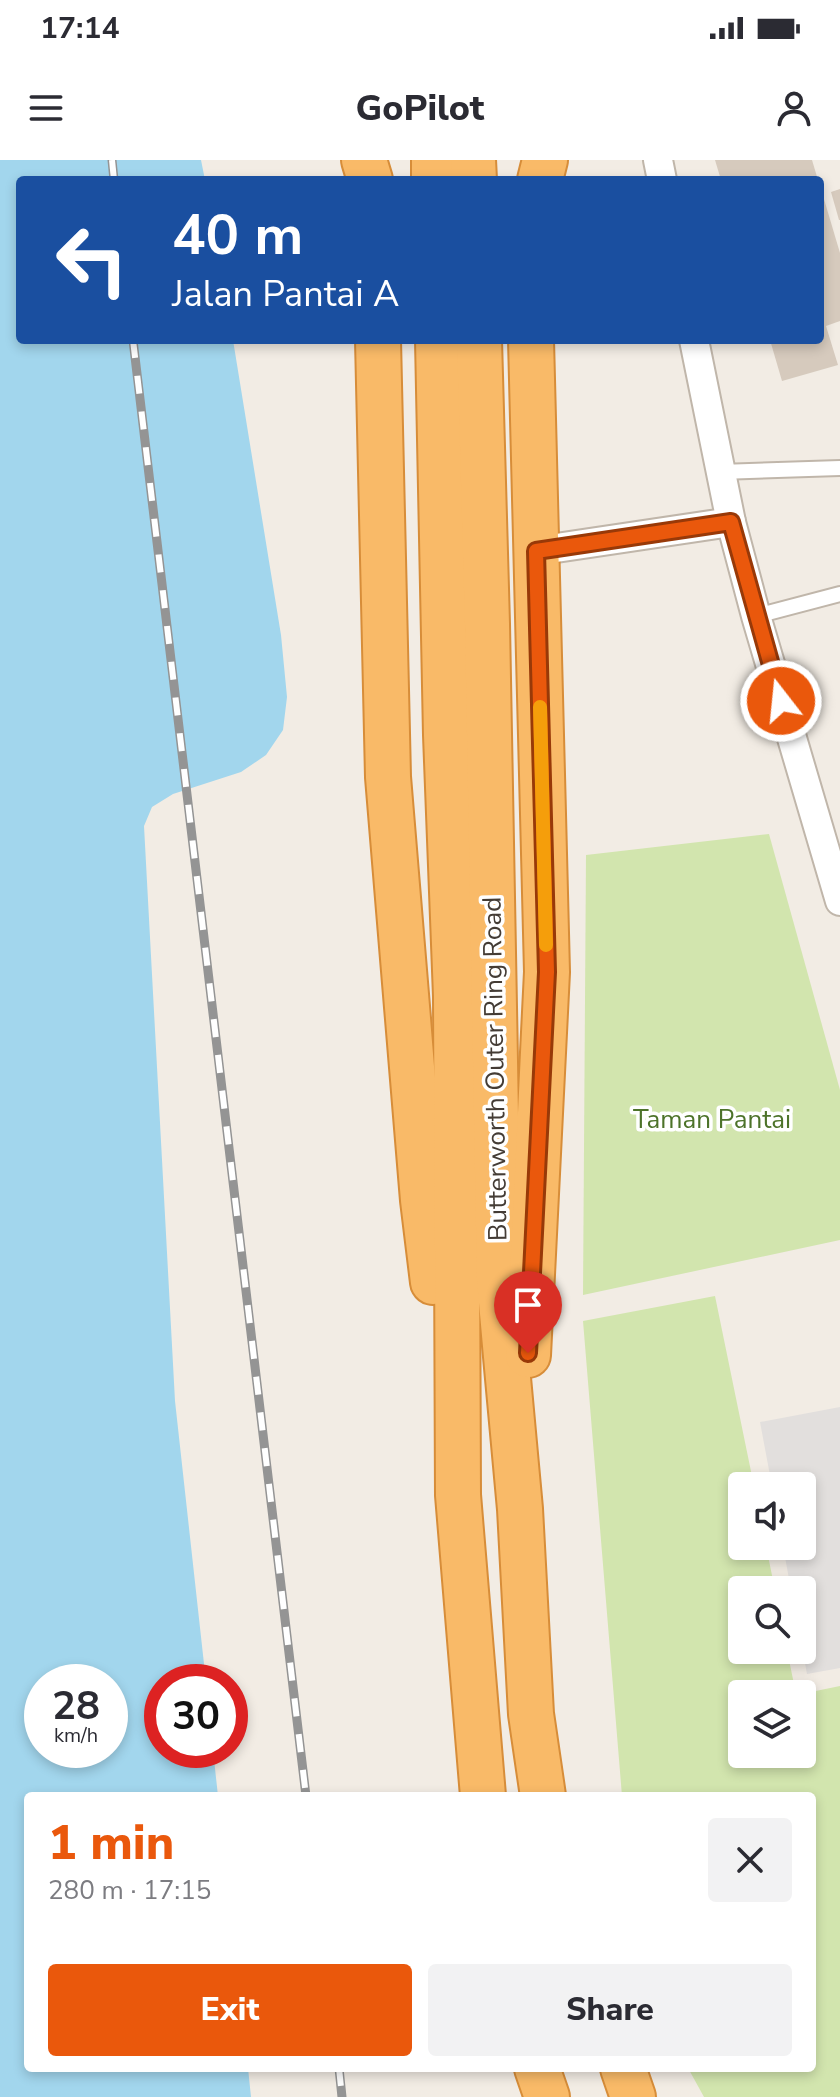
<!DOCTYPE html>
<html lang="en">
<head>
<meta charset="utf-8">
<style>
  body { margin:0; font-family:"Nunito Sans",sans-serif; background:#f2f2f3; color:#2b2b33; height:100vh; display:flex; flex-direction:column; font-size:30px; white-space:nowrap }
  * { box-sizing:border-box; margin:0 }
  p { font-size:26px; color:#7c7c81 }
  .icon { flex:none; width:44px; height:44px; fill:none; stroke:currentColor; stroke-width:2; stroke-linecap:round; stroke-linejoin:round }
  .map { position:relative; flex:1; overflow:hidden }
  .panel { position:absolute; left:24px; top:1632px; width:792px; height:280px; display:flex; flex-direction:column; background:#fff; border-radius:8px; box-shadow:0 4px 12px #0003 }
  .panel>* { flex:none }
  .guide { position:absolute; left:16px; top:16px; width:808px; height:168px; border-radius:8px; box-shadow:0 4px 12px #0003; background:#1a4fa0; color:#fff; overflow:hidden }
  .controls { position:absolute; left:728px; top:1312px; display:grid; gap:16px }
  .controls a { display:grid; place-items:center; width:88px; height:88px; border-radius:8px; background:#fff; box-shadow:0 4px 12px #0003; font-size:40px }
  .speed { position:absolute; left:24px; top:1504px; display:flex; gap:16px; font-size:40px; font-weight:700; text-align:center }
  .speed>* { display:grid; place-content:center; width:104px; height:104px; border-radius:50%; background:#fff; box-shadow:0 4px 12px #0003; line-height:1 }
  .speed small { font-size:20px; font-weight:400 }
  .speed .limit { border:12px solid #d22; background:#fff; color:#111 }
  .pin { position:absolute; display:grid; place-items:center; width:68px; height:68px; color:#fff; margin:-82px -34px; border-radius:50% 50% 50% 0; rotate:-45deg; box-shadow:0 0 8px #0007 }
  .pin .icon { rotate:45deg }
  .me { position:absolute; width:88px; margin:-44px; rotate:344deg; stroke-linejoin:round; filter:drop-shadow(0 0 6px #0008) }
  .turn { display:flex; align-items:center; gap:28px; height:168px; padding:0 24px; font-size:36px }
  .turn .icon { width:104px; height:104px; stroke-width:2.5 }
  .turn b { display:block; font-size:56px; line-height:68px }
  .round { display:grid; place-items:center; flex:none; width:84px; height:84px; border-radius:8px; background:#f2f2f3 }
  .headline { display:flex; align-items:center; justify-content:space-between; height:136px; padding:0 24px }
  h1 { font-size:48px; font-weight:800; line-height:60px; color:#ea580c }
  .cta { display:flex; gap:16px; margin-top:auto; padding:16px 24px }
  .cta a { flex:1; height:92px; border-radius:8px; background:#ea580c; color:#fff; font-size:32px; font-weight:800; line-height:92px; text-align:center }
  .cta a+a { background:#f2f2f3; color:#2b2b33 }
  .status { display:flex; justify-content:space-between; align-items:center; height:56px; padding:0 40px; background:#fff; direction:ltr }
  .status svg { height:22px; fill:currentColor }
  header { display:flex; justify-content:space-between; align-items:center; height:104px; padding:0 24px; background:#fff; font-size:36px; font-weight:800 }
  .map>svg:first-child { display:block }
  .green { fill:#d2e5ae }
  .parking { fill:#e2dfdd }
  .water { fill:#a2d6ed; fill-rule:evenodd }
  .building { fill:#d6cabd }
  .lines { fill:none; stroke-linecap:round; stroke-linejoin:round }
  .service-casing { stroke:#c0b6aa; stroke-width:18 }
  .minor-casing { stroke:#c0b6aa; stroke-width:32 }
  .motorway-casing { stroke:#d78d39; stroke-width:48 }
  .service { stroke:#fff; stroke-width:14 }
  .minor { stroke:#fff; stroke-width:28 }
  .motorway { stroke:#f9ba68; stroke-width:44 }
  .rail-casing { stroke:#949494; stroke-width:9 }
  .rail { stroke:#fff; stroke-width:6; stroke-dasharray:18; stroke-linecap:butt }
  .route-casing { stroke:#983908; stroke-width:20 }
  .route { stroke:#ea580c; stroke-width:14 }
  .slow { stroke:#f59e0b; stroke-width:14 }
  .labels { text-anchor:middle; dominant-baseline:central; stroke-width:7; stroke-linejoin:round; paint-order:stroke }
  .street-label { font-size:26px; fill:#443c35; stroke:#fff }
  .park-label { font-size:26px; fill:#4d732a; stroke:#fff }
</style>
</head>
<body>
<div class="status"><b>17:14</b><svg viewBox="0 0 49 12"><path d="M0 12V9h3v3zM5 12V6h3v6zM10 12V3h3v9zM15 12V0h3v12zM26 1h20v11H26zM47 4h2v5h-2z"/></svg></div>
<header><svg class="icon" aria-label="menu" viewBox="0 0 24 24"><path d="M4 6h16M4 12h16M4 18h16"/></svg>GoPilot<svg class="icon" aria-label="person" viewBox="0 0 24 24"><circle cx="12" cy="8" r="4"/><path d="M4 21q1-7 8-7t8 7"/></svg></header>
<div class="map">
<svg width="840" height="1937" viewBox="0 0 840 1937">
  <rect width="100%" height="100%" fill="#f2ece4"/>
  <g class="green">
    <polygon points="769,674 840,930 840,1080 583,1135 586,695"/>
    <polygon points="715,1136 754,1326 742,1326 742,1386 766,1386 775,1430 742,1430 742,1490 787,1490 796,1534 742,1534 742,1594 802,1594 801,1534 840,1526 840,1937 704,1937 688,1908 812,1908 812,1636 622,1636 583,1161"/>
  </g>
  <polygon class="parking" points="840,1247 840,1508 807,1514 802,1487 802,1430 791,1430 783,1386 802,1386 802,1326 772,1326 760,1262"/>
  <path class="water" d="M0,0h201l4,20h-185v160h213l48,295 6,62 -4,33 -17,25 -25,17 -68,22 -21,13 -8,19 31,575 31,281h-44v68h51l5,46h-190v272h220l3,29h-251zM42,1522h68v68h-68z"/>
  <g class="building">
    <polygon points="715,0 812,0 818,20 721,20"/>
    <polygon points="821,29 840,93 840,161 826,166 838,205 782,221 770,180 820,180"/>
    <polygon points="840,29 840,60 839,60 831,32"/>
  </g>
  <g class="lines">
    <g class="service-casing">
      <g id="service">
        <polyline points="720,312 840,308"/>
        <polyline points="756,456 840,434"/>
      </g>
    </g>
    <g class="minor-casing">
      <g id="minor">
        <polyline points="658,0 662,20"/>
        <polyline points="694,180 731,362 756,456 840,741"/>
        <polyline points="536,391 731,362"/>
      </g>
    </g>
    <g class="motorway-casing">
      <g id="motorway">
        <polyline points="364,0 370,20"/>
        <polyline points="434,0 434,20"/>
        <polyline points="473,0 474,20"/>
        <polyline points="540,20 545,0"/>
        <polyline points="378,180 388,617 423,1040 433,1122"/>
        <polyline points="438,180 446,575 456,836 458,1335 483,1636"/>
        <polyline points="479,180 487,464 499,1120 520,1349 531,1554 543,1636"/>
        <polyline points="528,1195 547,812 531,180"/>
        <polyline points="537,1908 547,1937"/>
        <polyline points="623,1908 633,1937"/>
      </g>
    </g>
    <use href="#service" class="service"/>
    <use href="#minor" class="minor"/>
    <use href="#motorway" class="motorway"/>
    <g class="rail-casing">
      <g id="rail">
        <polyline points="112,0 114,20"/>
        <polyline points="133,180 306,1636"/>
        <polyline points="339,1908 342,1937"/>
      </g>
    </g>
    <use href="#rail" class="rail"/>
  </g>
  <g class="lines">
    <g class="route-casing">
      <polyline id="route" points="528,1193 547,812 536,391 731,362 781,541"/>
    </g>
    <use href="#route" class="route"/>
    <polyline class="slow" points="540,547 546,785"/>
  </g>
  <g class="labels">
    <g class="street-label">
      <text transform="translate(495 909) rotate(-91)">Butterworth Outer Ring Road</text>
    </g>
    <g class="park-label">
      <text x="712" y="959">Taman Pantai</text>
    </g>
  </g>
</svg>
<div class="controls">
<a><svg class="icon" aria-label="sound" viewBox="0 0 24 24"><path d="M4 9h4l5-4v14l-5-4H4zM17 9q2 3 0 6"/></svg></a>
<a><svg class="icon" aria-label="search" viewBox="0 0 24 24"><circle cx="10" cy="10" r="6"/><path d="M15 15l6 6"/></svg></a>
<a><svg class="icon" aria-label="layers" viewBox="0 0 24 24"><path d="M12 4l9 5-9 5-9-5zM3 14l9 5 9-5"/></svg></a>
</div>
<div class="speed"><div>28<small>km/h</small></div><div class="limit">30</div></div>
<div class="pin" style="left:528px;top:1193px;background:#d93025"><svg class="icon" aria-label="arrive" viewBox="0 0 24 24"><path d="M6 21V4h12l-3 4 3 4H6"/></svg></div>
<svg class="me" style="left:781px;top:541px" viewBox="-20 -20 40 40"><circle r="17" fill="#ea580c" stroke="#fff" stroke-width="3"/><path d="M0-11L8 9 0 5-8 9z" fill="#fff"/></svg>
<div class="guide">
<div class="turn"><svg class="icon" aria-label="left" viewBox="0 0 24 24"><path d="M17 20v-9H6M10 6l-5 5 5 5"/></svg><div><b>40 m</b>Jalan Pantai A</div></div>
</div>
<section class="panel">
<div class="headline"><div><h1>1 min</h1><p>280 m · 17:15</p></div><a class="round"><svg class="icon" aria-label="close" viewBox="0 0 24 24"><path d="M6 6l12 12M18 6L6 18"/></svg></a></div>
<div class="cta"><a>Exit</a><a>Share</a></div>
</section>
</div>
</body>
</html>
